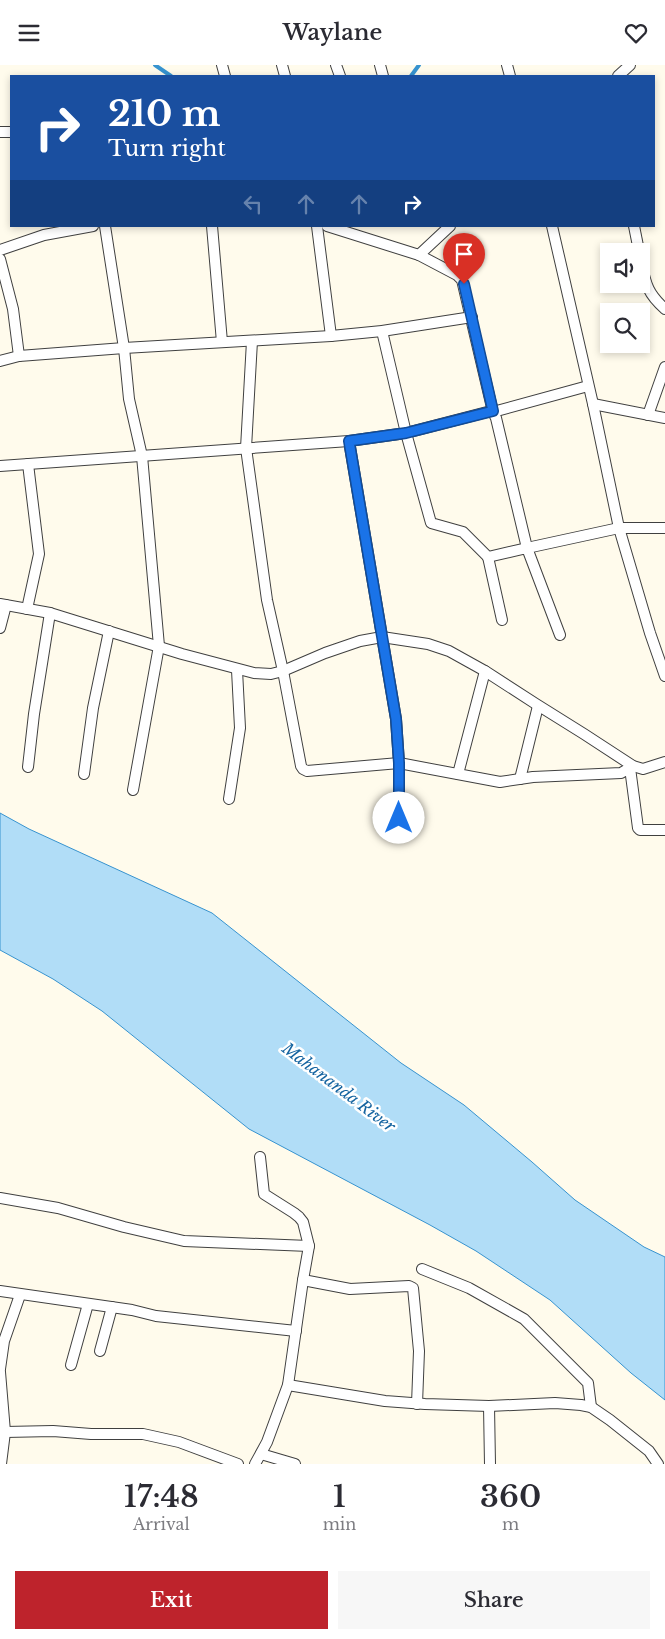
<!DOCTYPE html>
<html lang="en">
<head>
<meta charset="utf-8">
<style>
  body { margin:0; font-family:"Libre Baskerville",serif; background:#f7f7f7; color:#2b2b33; height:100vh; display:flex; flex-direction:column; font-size:19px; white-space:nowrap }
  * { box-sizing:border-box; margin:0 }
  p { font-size:16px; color:#7c7c81 }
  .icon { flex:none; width:28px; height:28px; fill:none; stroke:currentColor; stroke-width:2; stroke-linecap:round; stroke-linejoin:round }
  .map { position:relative; height:1399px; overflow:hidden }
  .panel { display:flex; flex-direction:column; background:#fff; flex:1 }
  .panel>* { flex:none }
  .top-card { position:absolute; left:10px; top:10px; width:645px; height:152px; border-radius:0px; box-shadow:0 2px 8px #0003; background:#1a4fa0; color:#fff; overflow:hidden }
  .fabs { position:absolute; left:600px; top:178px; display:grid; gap:10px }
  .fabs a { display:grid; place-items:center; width:50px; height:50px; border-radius:0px; background:#fff; box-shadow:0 2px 8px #0003; font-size:25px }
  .pin { position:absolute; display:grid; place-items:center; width:42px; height:42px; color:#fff; margin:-51px -21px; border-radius:50% 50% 50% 0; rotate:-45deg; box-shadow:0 0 5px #0007 }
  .pin .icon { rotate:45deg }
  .me { position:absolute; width:55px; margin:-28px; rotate:0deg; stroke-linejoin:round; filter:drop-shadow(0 0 4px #0008) }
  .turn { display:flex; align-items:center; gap:18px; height:105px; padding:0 15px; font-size:22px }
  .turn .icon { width:65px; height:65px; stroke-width:2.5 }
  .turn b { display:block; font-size:35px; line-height:42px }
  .lanes { display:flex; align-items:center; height:48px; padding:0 15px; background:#0003; justify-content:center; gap:25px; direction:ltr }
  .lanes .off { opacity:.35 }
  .eta { display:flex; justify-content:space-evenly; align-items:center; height:85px; text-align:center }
  .eta b { font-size:30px; font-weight:600; line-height:35px }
  .primary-button { display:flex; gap:10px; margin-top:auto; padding:10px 15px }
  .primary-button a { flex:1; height:58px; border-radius:0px; background:#be232c; color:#fff; font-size:20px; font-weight:600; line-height:58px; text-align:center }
  .primary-button a+a { background:#f7f7f7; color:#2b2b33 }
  header { display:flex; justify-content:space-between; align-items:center; height:65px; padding:0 15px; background:#fff; font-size:22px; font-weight:600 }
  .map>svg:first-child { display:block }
  .water { fill:#b1ddf7; stroke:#3793cf }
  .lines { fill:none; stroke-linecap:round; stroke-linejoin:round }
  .stream { stroke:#3793cf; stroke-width:4 }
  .minor-casing { stroke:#404040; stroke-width:12 }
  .minor { stroke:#fff; stroke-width:10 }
  .route-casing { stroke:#114b97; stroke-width:12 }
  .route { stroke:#1a73e8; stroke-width:9 }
  .labels { text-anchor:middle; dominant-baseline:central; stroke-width:5; stroke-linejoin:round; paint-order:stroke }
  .water-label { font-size:16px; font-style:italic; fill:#1564a0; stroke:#fff }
</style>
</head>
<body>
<header><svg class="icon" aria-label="menu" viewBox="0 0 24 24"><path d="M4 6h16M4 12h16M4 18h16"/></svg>Waylane<svg class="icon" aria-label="heart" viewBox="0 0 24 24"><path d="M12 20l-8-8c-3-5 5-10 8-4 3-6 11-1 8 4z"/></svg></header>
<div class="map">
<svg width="665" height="1399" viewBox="0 0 665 1399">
  <rect width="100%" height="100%" fill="#fffbec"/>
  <polygon class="water" points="0,748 29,764 212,848 401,998 464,1040 532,1097 575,1135 644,1182 665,1192 665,1335 631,1308 550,1235 476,1186 430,1160 249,1064 102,946 53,914 0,885"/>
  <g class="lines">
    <g class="stream">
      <polyline points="155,0 171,11"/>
      <polyline points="411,11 419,0"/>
    </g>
    <g class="minor-casing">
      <g id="minor">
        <polyline points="222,0 225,11"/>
        <polyline points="282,0 285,11"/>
        <polyline points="336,0 340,11"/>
        <polyline points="380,0 383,11"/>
        <polyline points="507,0 510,11"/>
        <polyline points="618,11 630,0"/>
        <polyline points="0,67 11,67"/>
        <polyline points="105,161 124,283 129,334 142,391 159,581 133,725"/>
        <polyline points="212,161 222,277"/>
        <polyline points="317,161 331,271"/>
        <polyline points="327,161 419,190 450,161"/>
        <polyline points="552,161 593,339 619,463 650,568 665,611"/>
        <polyline points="634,161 639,186"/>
        <polyline points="0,185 44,170 93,161"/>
        <polyline points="419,190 457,210 462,215 493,347 588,321"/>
        <polyline points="0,194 13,244 19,291"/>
        <path d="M641,198c5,22 7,31 24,46"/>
        <polyline points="382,266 406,368 431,458 463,467 488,492 527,483 560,570"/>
        <polyline points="252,276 246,383 267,535 283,606 301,701 303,704 307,706 399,698 500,717 533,712 621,708 633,701"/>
        <polyline points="0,296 19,291 124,283 331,271 382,266 472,252"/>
        <polyline points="593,339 665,353"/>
        <polyline points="648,350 665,302"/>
        <polyline points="349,376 396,654 399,698 399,753"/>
        <polyline points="0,401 349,376 406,368 491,346 493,347 496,353 527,483 619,463 665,463"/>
        <polyline points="488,492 502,555"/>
        <polyline points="0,539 50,548 182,589 254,608 271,609 283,606 325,588 360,576 382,572 428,579 449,586 485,606 536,639 584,669 633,701 643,704 665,697"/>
        <polyline points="27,544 39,489 28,399"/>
        <polyline points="0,563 6,540"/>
        <polyline points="28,702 34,649 50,548"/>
        <polyline points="630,703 638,763 640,765 665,765"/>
        <polyline points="84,709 93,643 109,566"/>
        <polyline points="458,709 485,606"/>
        <polyline points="520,714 538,641"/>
        <polyline points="229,734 240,663 237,605"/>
        <polyline points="0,1133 58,1143 124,1162 184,1176 309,1181"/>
        <polyline points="422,1204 469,1223 524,1254 588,1318 591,1342"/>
        <polyline points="303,1215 350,1224 409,1221 413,1223 419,1286 417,1339"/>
        <polyline points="0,1226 132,1245 156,1251 296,1266"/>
        <polyline points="100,1286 112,1242"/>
        <polyline points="71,1300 88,1239"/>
        <polyline points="0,1304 4,1276 20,1230"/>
        <polyline points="0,1307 5,1367 1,1399"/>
        <polyline points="288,1320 385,1336 425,1339 489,1341 555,1338 581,1340 591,1342 610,1355 649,1386 658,1399"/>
        <polyline points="489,1341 490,1399"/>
        <polyline points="5,1367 53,1366 91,1369 143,1369 179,1377 238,1399"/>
        <polyline points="261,1389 295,1399"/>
        <polyline points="255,1399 267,1377 288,1320 303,1215 309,1181 303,1157 299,1152 294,1148 264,1129 260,1092"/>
      </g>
    </g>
    <use href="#minor" class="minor"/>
  </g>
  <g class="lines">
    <g class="route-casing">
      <polyline id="route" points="399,753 399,698 396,654 349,376 406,368 493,346 464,219"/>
    </g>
    <use href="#route" class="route"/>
  </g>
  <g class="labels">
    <g class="water-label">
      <text transform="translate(339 1022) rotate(37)">Mahananda River</text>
    </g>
  </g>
</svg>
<div class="fabs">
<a><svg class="icon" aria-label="sound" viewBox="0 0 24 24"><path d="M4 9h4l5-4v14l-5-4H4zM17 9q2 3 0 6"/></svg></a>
<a><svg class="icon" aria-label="search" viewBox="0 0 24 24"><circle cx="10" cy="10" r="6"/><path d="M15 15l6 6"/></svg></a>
</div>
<div class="pin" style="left:464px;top:219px;background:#d93025"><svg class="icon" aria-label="arrive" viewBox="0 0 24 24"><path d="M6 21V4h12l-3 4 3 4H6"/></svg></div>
<svg class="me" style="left:399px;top:753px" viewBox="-20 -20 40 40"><circle r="19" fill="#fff"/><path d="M0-13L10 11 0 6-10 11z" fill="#1a73e8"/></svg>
<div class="top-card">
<div class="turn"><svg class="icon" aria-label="right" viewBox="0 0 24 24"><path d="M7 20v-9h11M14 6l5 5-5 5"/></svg><div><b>210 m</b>Turn right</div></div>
<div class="lanes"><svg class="icon off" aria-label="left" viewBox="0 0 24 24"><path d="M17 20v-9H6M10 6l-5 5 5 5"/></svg><svg class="icon off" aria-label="ahead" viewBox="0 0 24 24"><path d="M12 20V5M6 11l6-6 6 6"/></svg><svg class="icon off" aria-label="ahead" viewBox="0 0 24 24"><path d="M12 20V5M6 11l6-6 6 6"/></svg><svg class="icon" aria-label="right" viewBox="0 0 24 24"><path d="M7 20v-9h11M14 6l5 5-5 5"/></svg></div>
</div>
</div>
<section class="panel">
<div class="eta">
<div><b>17:48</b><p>Arrival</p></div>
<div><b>1</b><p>min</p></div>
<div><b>360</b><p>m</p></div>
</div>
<div class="primary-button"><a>Exit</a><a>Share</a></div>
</section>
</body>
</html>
